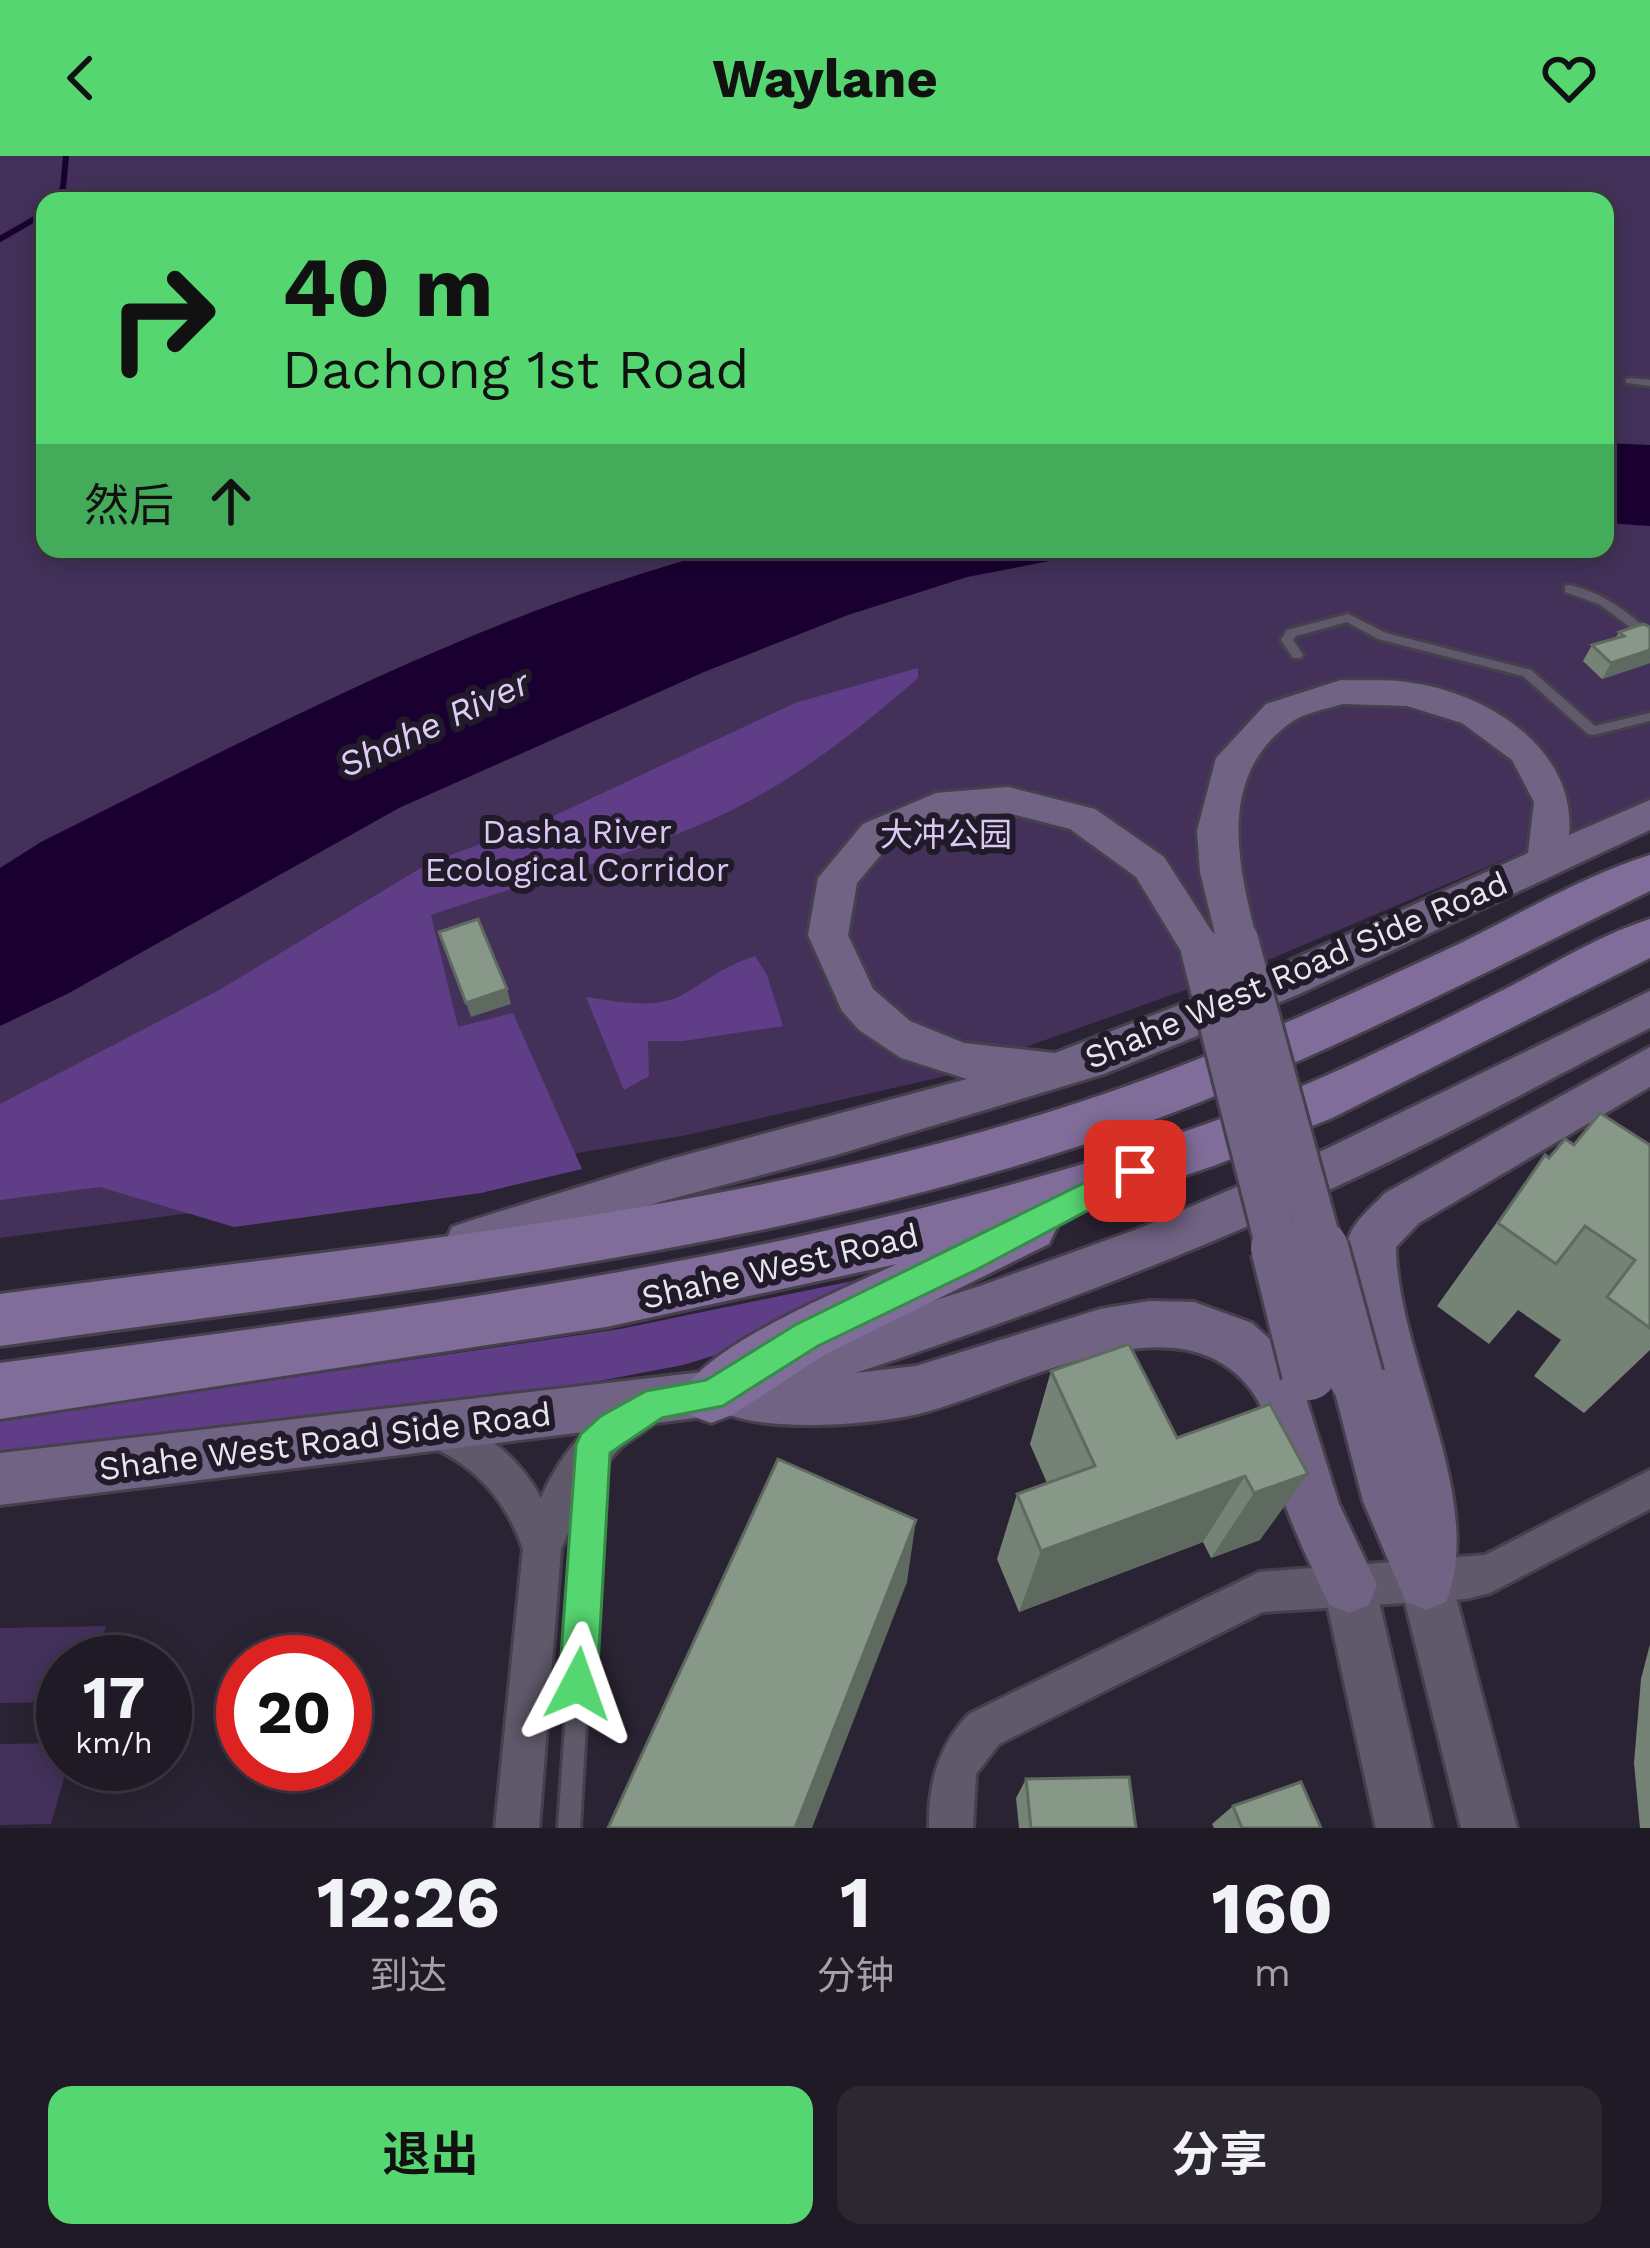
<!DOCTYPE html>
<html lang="zh">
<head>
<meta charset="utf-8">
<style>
  body { margin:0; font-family:"Work Sans","Noto Sans SC",sans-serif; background:#2d2732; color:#f1f3f6; height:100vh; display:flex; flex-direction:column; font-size:45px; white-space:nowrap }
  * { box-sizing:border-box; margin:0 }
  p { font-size:39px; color:#a2a1a7 }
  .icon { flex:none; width:66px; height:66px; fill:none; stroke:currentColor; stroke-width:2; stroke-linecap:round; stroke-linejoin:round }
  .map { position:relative; height:1672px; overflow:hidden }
  .panel { display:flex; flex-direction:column; background:#201a26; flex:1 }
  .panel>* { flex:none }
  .guide { position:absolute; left:36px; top:36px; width:1578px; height:366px; border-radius:24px; box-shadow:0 6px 30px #0003,0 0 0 3px #3d3843; background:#56d671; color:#111; overflow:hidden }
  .speed { position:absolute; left:36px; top:1479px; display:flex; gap:24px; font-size:60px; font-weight:700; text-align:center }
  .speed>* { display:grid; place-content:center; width:156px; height:156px; border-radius:50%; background:#201a26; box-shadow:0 6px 30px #0003,0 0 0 3px #3d3843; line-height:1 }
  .speed small { font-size:30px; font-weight:400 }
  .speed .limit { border:18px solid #d22; background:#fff; color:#111 }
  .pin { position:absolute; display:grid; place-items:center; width:102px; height:102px; color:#fff; margin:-51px; border-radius:24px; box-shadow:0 6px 18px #0006 }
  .me { position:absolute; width:132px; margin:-66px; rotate:4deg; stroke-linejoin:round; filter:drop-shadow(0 0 9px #0008) }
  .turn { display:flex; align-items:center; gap:42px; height:252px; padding:0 48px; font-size:54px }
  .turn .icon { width:156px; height:156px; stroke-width:2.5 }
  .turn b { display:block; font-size:84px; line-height:102px }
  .then { display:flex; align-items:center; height:114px; padding:0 48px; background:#0003; gap:24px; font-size:45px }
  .eta { display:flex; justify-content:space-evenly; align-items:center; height:204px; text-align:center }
  .eta b { font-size:72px; font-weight:700; line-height:84px }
  .primary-button { display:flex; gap:24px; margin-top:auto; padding:24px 48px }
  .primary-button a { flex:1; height:138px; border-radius:24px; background:#56d671; color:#111; font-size:48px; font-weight:700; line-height:138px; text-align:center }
  .primary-button a+a { background:#2d2732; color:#f1f3f6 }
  header { display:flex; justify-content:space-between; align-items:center; height:156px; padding:0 48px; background:#56d671; color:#111; font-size:54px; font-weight:700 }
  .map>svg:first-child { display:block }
  .green { fill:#43315a; fill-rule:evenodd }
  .forest { fill:#603e87 }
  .water { fill:#1a0031 }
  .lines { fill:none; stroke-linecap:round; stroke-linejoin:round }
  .stream { stroke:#1a0031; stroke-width:6 }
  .service-casing { stroke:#46404d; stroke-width:6 }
  .minor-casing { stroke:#46404d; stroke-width:6 }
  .tertiary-casing { stroke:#46404d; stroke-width:6 }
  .secondary-casing { stroke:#46404d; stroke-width:6 }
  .primary-casing { stroke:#46404d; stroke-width:6 }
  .service { fill:#60596b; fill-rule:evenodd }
  .minor { fill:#60596b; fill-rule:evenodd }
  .tertiary { fill:#60596b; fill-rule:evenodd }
  .secondary { fill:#706383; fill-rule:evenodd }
  .primary { fill:#806d9a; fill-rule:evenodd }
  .secondary-bridge-far1-casing { stroke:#46404d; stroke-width:48; stroke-linecap:butt }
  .secondary-bridge-casing { stroke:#46404d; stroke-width:60; stroke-linecap:butt }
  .secondary-bridge-far1 { stroke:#706383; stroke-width:42 }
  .secondary-bridge { stroke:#706383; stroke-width:54 }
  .wall { fill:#748375 }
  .shaded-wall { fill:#5e6a5f }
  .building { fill:#879888; stroke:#5e6a5f; stroke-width:3 }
  .route { fill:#56d671; stroke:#388b49; stroke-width:3 }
  .labels { text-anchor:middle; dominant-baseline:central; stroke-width:12; stroke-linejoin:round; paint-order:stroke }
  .park-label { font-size:33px; fill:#d9c8f2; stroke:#201a29 }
  .street-label { font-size:33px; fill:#e9e5ef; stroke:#201a29 }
  .water-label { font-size:36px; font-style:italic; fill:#ddccf6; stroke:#201a29 }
</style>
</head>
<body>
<header><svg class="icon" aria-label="back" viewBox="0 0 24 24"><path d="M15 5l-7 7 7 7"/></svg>Waylane<svg class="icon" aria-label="heart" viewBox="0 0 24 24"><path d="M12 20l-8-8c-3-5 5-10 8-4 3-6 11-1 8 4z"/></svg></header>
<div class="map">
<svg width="1650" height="1672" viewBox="0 0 1650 1672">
  <rect width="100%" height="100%" fill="#2a2333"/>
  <g class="green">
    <path d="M0,0h1650v642l-389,165 -319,114 -260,59 -423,68 -259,34zM45,45h1560v348h-1560z"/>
    <polygon points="106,1470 96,1506 63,1506 63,1546 0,1547 0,1472"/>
    <polygon points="63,1587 63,1608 68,1608 51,1668 0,1669 0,1588"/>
  </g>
  <g class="forest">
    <path d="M918,512v10c-62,54 -129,107 -205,141 -90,40 -189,64 -282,96l27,112 55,-14 69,156 -101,24 -247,34 -134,-40 -100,13v-96l221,-115 208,-126 116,-43 250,-117z"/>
    <path d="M755,800l12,19 16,51 -100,15h-35l1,35 -25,14 -38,-93c30,4 66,13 94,-1 31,-17 39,-28 75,-40z"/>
    <polygon points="872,1121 755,1187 683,1209 530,1238 0,1301 0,1264 620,1173"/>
  </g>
  <g class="water">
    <polygon points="1605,287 1650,289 1650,370 1605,367"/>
    <path d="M727,393h386l-146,28 -119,38 -144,57 -305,136 -330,185 -69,33v-158l41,-26c223,-111 444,-230 686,-293z"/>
  </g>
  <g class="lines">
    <g class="stream">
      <polyline points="54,45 63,32 66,0"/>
      <polyline points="0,83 45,57"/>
    </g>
    <g class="service-casing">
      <g id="service">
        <polygon points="1630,222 1650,224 1650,230 1626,227 1626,223"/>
        <path d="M1569,429c33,7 56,25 81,47v10l-51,-38 -34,-12v-6z"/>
        <polygon points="1348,458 1386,477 1531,514 1595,570 1650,557 1650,565 1593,579 1588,578 1523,520 1378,483 1347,466 1296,480 1293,484 1303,499 1301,502 1293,502 1281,484 1287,474"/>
        <polygon points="592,1301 599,1303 601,1310 580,1672 558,1672 583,1310 585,1303"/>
      </g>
    </g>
    <g class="minor-casing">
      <g id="minor">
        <path d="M646,1234l13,6 5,12 -5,12 -38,27 -29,33 -31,69 -22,279h-44l28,-279c-18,-52 -50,-86 -101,-106l-6,-13 6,-13 13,-5c48,18 81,41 106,86 21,-48 56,-88 105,-108z"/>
        <path d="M1650,1314v39l-160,84 -24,6 -204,13 -263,132 -23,30 -3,54h-44c-1,-43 9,-82 40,-114l290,-142 226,-17z"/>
      </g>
    </g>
    <g class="tertiary-casing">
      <g id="tertiary">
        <polygon points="1426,1400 1444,1408 1452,1426 1517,1672 1461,1672 1400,1426 1408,1408"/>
        <polygon points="1349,1403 1367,1411 1375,1429 1432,1672 1376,1672 1323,1429 1331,1411"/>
      </g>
    </g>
    <g class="secondary-casing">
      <g id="secondary">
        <path d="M1341,524c22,1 45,-1 66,2 79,10 170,66 162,153l81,-35v30l-353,165 -193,79 -268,81 -173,46 -194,62 -17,-6 -7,-15 7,-15 17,-6 194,-60 304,-82 -66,-21 -42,-28 -17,-19 -34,-76 10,-57 45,-54 73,-31 72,-6 87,22 69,48 52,81 -16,-66 -3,-41 19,-73 50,-54zM1343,548l64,2 55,17 50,37 22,42 -6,51 -261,118 -212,82 -91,-10 -54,-22 -37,-32 -25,-54 9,-52 33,-39 53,-25 65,-6 62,16 66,48 51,84 15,5 15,-5 5,-10 15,5 14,-5 6,-11c-19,-75 -41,-163 33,-217 13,-10 36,-14 53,-19z"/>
        <path d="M1650,835v37c-97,49 -194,103 -293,149 -163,77 -332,140 -502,196l61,-7 184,-57 49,-8 45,1 58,21 34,31 15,28 38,122 38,81 -8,20 -20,8 -20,-8c-15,-34 -32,-66 -44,-101 -12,-36 -10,-83 -34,-114 -74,-99 -240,2 -333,24 -48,11 -146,18 -191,0l-727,91v-52l711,-82 269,-85 160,-58 186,-79z"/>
        <path d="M1650,891v40l-231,136 -23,24c1,109 91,254 50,355l-20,8 -20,-8 -43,-101 -32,-124 7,-17 18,-7 9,3c-9,-35 -31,-91 -13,-126 8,-14 22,-25 33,-37z"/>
      </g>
    </g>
    <g class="primary-casing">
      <g id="primary">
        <path d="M1650,699v36c-190,94 -378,193 -580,258 -346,112 -711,146 -1070,197v-52c360,-49 730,-78 1077,-191 132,-43 258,-101 384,-160 61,-30 124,-68 189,-88z"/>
        <path d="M1650,763v39l-318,160 -116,47 -162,55 3,7 -8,17 -223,110 -94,61 -21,8 -21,-8 -8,-20c21,-49 164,-107 215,-131l-291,63 -606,92v-56c401,-54 804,-102 1189,-233 106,-36 207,-86 306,-136 51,-25 101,-58 155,-75z"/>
      </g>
    </g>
    <use href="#service" class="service"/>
    <use href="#minor" class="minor"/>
    <use href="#tertiary" class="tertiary"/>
    <use href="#secondary" class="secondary"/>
    <use href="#primary" class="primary"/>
    <g class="secondary-bridge-far1-casing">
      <g id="secondary-bridge-far1">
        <polyline points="1237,784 1322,1095"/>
        <polyline points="1202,794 1278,1095"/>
      </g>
    </g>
    <g class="secondary-bridge-casing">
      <g id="secondary-bridge">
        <polyline points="1278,1092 1309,1217"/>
        <polyline points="1321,1092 1356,1221"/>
      </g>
    </g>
    <use href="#secondary-bridge-far1" class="secondary-bridge-far1"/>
    <use href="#secondary-bridge" class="secondary-bridge"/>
  </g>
  <g class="wall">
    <polygon points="1650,471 1650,507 1602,523 1583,505 1592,489 1615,483 1619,476"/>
    <polygon points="1574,989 1650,989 1650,1194 1584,1257 1534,1220 1561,1184 1518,1154 1489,1188 1437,1150 1545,999 1549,1002"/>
    <polygon points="1051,1215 1177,1282 1270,1248 1260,1384 1211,1402 1203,1386 1019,1456 997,1403 1017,1338 1047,1327 1030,1288"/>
    <polygon points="1650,1488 1650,1672 1640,1672 1634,1607 1641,1523"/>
    <polygon points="1026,1623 1136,1672 1019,1672 1016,1642"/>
    <polygon points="1233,1650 1321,1672 1214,1672 1212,1668"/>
  </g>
  <g class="shaded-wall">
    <polygon points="1650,494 1650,507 1602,523 1611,507"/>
    <polygon points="507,833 511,848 471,861 466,847"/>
    <polygon points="1308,1318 1260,1384 1211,1402 1254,1337"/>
    <polygon points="1245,1320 1203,1386 1019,1456 1041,1395"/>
    <polygon points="916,1364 907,1426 812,1672 795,1672"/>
  </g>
  <g class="building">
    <polygon points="1643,468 1650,471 1650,494 1611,507 1592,489 1624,480 1619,476"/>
    <polygon points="478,763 507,833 466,847 439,776"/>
    <polygon points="1600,957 1650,989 1650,1172 1607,1141 1635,1104 1585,1070 1556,1108 1498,1067 1545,999 1549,1002 1565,983 1574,989"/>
    <polygon points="1129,1188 1177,1282 1270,1248 1308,1318 1254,1337 1245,1320 1041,1395 1017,1338 1095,1310 1051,1215"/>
    <polygon points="778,1303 916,1364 795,1672 608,1672"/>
    <polygon points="1129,1621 1136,1672 1031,1672 1026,1623"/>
    <polygon points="1301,1626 1321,1672 1242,1672 1233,1650"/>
  </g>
  <polygon class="route" points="1135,1002 1145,1006 1150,1015 1145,1024 976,1114 818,1190 723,1250 662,1262 610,1297 597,1528 591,1542 578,1547 565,1542 559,1528 576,1289 581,1278 601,1260 646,1235 706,1224 795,1169"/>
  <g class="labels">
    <g class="park-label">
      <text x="577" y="675">Dasha River<tspan x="577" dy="38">Ecological Corridor</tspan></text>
      <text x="946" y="678">大冲公园</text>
    </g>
    <g class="street-label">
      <text transform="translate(1296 814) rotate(-23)">Shahe West Road Side Road</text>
      <text transform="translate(780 1110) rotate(-13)">Shahe West Road</text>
      <text transform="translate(325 1285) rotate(-7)">Shahe West Road Side Road</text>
    </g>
    <g class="water-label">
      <text transform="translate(434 568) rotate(-25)">Shahe River</text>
    </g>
  </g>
</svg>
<div class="speed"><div>17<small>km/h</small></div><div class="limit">20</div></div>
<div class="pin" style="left:1135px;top:1015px;background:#d93025"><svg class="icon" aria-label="arrive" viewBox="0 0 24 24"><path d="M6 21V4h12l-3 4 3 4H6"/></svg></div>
<svg class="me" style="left:578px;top:1528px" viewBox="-20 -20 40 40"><path d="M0-17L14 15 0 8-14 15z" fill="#56d671" stroke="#fff" stroke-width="4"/></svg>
<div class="guide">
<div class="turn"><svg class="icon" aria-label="right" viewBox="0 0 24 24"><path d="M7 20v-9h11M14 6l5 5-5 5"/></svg><div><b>40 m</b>Dachong 1st Road</div></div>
<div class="then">然后<svg class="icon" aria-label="ahead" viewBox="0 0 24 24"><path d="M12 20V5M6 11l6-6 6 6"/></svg></div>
</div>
</div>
<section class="panel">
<div class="eta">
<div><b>12:26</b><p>到达</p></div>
<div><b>1</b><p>分钟</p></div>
<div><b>160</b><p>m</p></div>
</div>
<div class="primary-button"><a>退出</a><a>分享</a></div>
</section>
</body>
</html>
